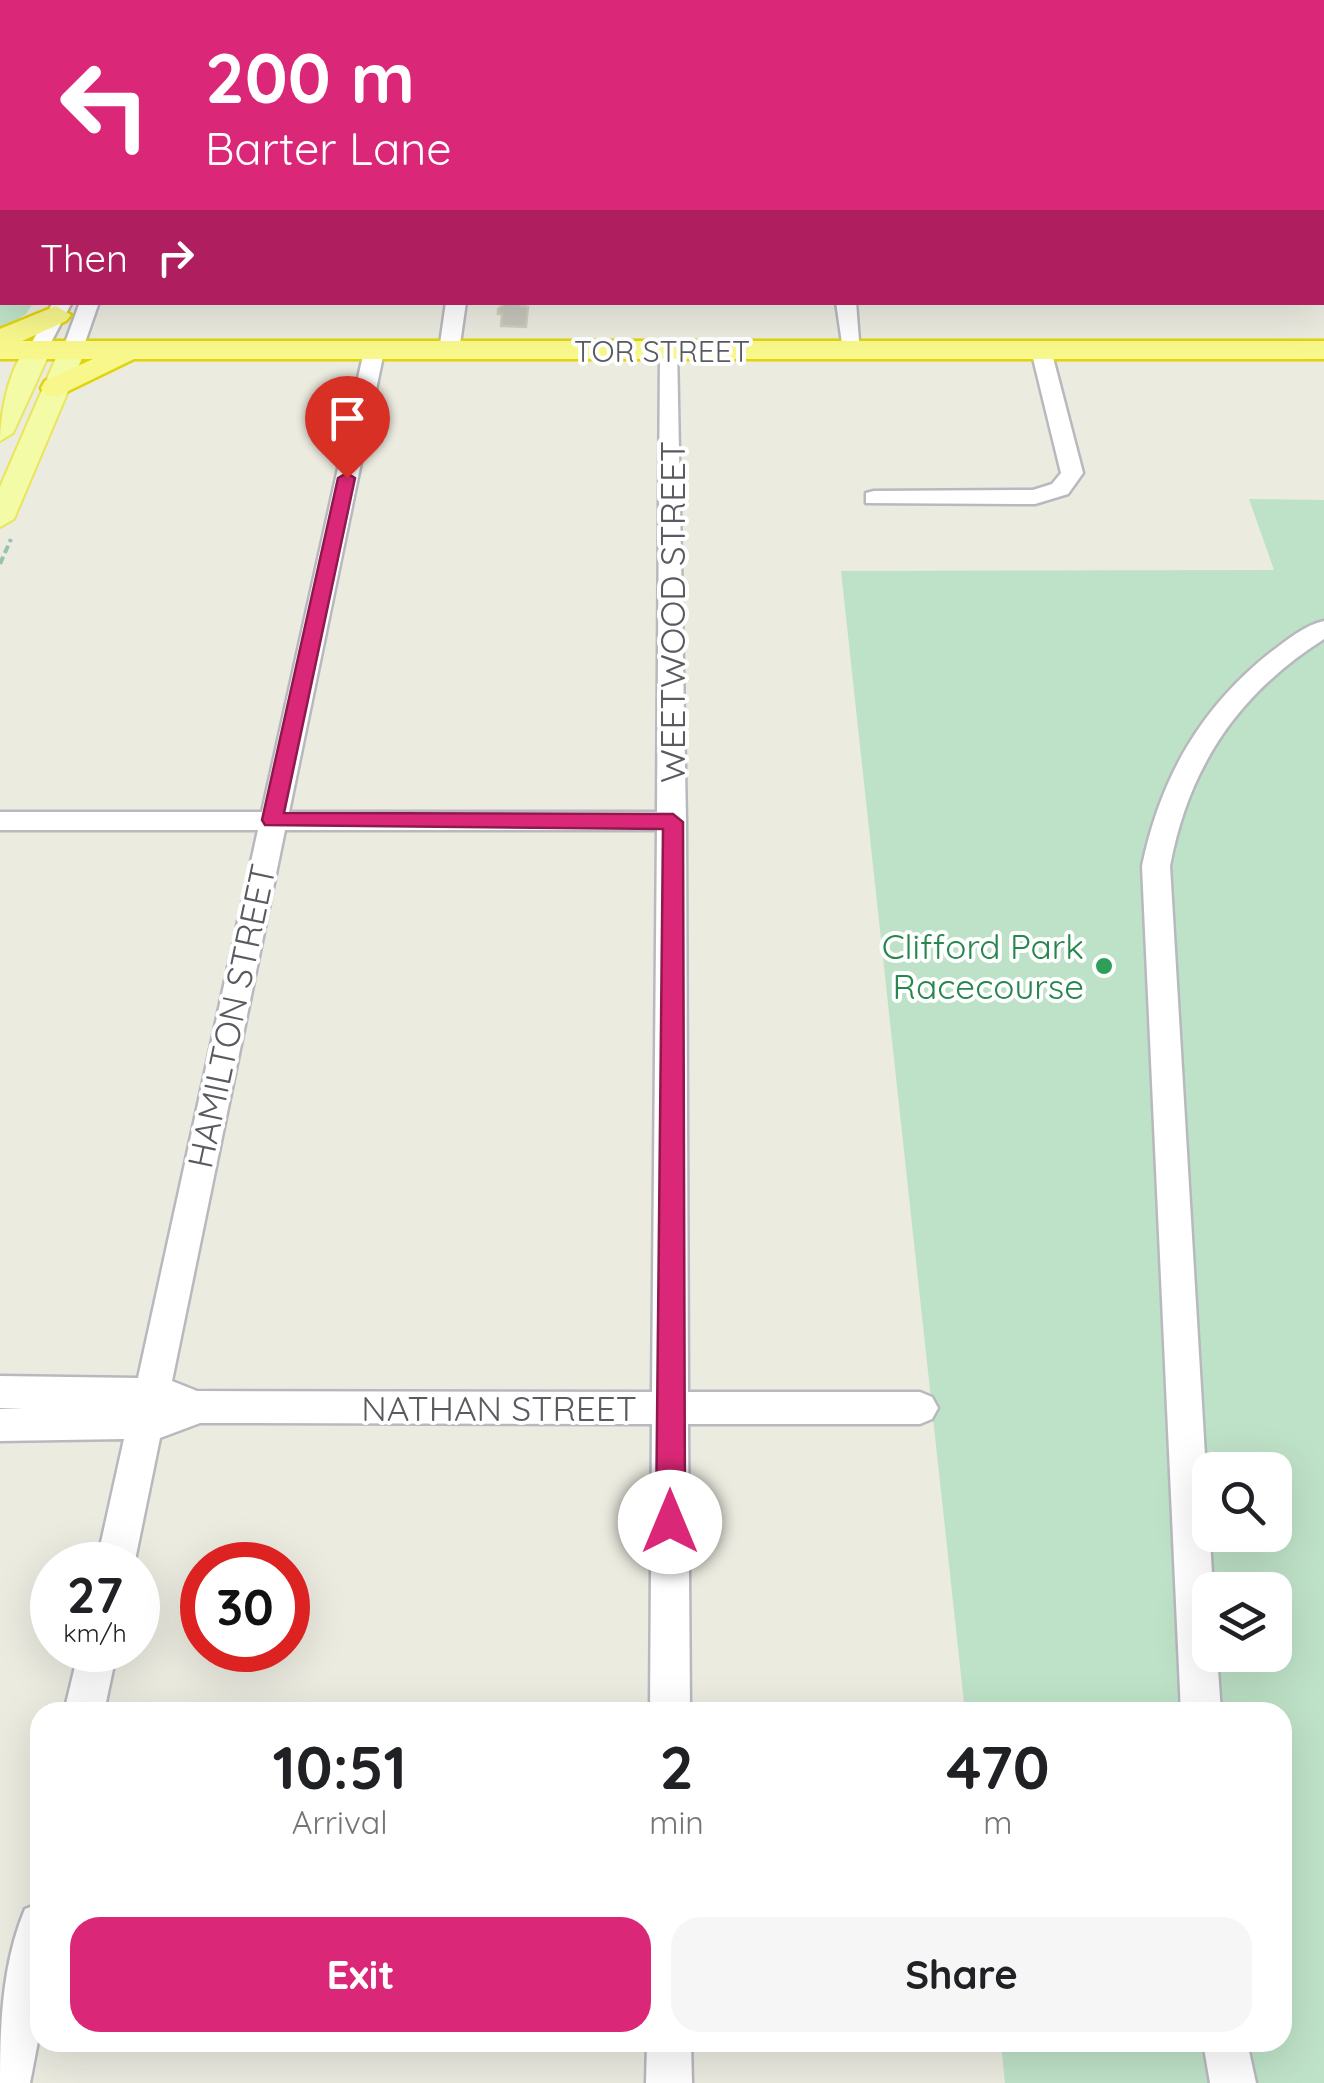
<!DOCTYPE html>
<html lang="en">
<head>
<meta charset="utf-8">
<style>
  body { margin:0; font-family:Quicksand,sans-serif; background:#f6f6f6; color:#202124; height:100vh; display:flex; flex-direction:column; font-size:38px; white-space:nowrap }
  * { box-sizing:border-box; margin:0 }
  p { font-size:32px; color:#757577 }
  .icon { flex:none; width:55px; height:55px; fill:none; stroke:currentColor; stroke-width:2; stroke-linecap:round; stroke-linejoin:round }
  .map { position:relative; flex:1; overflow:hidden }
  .sheet { position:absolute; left:30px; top:1702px; width:1262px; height:350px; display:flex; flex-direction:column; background:#fff; border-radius:30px; box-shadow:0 10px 40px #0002 }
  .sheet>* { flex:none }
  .hud { position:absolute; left:0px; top:0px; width:1325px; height:305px; box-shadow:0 10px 40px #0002; background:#db2777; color:#fff; overflow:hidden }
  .fabs { position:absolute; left:1192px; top:1452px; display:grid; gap:20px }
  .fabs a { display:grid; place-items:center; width:100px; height:100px; border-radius:20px; background:#fff; box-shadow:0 10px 40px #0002; font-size:50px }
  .speed { position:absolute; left:30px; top:1542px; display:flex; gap:20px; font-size:50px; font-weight:700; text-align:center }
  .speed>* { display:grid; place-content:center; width:130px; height:130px; border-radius:50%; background:#fff; box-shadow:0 10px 40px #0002; line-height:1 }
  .speed small { font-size:25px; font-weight:400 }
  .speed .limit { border:15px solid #d22; background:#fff; color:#111 }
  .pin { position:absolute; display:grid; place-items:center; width:85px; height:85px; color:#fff; margin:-102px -42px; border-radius:50% 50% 50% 0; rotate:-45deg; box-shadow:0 0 10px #0007 }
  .pin .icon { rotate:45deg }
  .me { position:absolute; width:110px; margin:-55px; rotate:0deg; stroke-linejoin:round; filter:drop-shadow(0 0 8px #0008) }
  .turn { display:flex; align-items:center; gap:35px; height:210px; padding:0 40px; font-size:45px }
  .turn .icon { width:130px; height:130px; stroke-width:2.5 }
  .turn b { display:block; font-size:70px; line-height:85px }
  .then { display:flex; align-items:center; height:95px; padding:0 40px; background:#0003; gap:20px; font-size:38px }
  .eta { display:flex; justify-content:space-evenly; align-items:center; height:170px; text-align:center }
  .eta b { font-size:60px; font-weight:700; line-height:70px }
  .primary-button { display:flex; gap:20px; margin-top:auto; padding:20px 40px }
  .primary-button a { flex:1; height:115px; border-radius:30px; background:#db2777; color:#fff; font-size:40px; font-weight:700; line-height:115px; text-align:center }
  .primary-button a+a { background:#f6f6f6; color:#202124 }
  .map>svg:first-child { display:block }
  .green { fill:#bee2c7; fill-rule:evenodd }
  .building { fill:#c6c6bd; stroke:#d0cfbf; stroke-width:2.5 }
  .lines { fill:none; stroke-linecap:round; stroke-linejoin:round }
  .minor-casing { stroke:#b8b9bf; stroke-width:5 }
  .major-casing { stroke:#eae55b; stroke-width:4 }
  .highway-casing { stroke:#e1d40b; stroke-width:5 }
  .path { stroke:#97c3ae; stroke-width:4; stroke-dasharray:8 4; stroke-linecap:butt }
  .minor { fill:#fff; fill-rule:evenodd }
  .major { fill:#f3fba6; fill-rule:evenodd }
  .highway { fill:#f7f78c; fill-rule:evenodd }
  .route { fill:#db2777; stroke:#8e194d; stroke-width:2.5 }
  .leisure-dot { fill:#2e9e5b; stroke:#fff; stroke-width:4 }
  .labels { text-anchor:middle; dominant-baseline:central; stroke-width:8; stroke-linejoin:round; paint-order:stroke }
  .far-street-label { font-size:30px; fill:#595b61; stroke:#fff }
  .street-label { font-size:35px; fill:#595b61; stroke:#fff }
  .leisure-label { font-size:35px; fill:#27864d; stroke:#fff; text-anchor:end }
</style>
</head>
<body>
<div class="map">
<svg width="1324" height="2083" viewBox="0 0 1324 2083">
  <rect width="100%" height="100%" fill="#ebebe0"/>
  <g class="green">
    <polygon points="0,0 164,0 2,2 2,302 33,303 26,314 0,330"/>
    <path d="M1249,499l75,1v1583h-319l-4,-40 281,-1v-330h-317l-124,-1141 433,-1zM1210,1470h65v65h-65zM1210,1590h65v65h-65z"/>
  </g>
  <polygon class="building" points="505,303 528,303 520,306 528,307 526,327 501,326 502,314 498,314 498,309"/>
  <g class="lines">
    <g class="minor-casing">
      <g id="minor">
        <rect x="796" y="0" width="14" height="2"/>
        <rect x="1322" y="72" width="2" height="10"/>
        <rect x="1322" y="179" width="2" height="10"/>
        <polygon points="53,302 72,302 45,354 31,354 28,350"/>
        <polygon points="80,302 99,302 82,351 72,357 62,351"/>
        <polygon points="446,302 466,302 459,351 449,357 439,351"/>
        <polygon points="836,302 856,302 860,354 843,350"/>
        <polygon points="1041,344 1051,350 1083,473 1068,494 1035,504 866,503 866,493 874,491 1033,490 1052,484 1061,473 1031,350"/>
        <path d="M374,345l10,6 -95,461h368l3,-461 17,-4 9,474 2,571h232l12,5 6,11 -6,11 -12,5h-232l2,288h-40l2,-288 -452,-1 -40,15 -26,127h-38l28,-126 -124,2v-32l24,-1h-24v-32l138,2 120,-548h-258v-18h262l102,-461zM285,830h372l-5,562 -455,-1 -25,-10z"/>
        <path d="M1324,621v18c-86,55 -135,127 -154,227l43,724 -3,65h7l4,57h-40l-39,-846c18,-87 58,-158 129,-214 16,-12 34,-27 53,-31z"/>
        <polygon points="79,1650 117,1650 104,1712 64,1712"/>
        <path d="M40,1903v128l-10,52h-30c0,-59 2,-119 25,-174z"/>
        <polygon points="647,2042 691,2042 692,2083 646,2083"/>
        <polygon points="1203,2042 1247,2042 1256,2083 1210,2083"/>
      </g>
    </g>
    <g class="major-casing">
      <g id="major">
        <path d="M38,342l13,8 -38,83 -13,8c0,-25 10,-91 38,-99z"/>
        <polygon points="72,343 85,351 14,519 0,527 0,487 59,351"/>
      </g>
    </g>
    <g class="highway-casing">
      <polygon id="highway" points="56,306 71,315 66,321 22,341 1324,341 1324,359 134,359 56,397 45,395 41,388 45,381 93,359 0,359 0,329"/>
    </g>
    <polyline class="path" points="0,564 11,539"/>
    <use href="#minor" class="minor"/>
    <use href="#major" class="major"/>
    <use href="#highway" class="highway"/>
  </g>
  <polygon class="route" points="347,473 355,478 284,813 673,814 683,822 685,1522 680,1532 670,1536 661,1532 656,1522 663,829 265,825 262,820 338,478"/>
  <circle class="leisure-dot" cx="1104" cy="966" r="10"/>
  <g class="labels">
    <g class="far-street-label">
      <text x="662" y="351">TOR STREET</text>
    </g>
    <g class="street-label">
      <text transform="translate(672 612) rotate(-90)">WEETWOOD STREET</text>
      <text transform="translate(231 1016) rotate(-78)">HAMILTON STREET</text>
      <text x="499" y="1408">NATHAN STREET</text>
    </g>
    <g class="leisure-label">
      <text x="1084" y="946">Clifford Park<tspan x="1084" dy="40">Racecourse</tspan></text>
    </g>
  </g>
</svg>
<div class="fabs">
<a><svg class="icon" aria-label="search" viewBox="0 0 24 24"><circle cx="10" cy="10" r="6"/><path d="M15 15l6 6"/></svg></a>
<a><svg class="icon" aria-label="layers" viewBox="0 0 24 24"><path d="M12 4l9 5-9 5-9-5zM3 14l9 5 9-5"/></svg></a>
</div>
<div class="speed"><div>27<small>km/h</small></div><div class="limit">30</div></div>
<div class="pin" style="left:347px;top:478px;background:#d93025"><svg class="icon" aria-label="arrive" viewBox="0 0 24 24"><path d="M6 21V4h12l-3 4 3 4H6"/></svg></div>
<svg class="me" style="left:670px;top:1522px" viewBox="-20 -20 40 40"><circle r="19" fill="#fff"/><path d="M0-13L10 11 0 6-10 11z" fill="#db2777"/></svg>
<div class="hud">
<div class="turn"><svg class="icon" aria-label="left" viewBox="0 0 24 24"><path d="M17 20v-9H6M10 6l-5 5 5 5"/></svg><div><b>200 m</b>Barter Lane</div></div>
<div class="then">Then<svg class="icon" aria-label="right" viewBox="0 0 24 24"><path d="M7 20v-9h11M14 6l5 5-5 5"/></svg></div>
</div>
<section class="sheet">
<div class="eta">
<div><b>10:51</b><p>Arrival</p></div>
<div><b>2</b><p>min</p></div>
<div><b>470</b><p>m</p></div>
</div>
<div class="primary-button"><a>Exit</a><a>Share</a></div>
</section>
</div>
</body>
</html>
